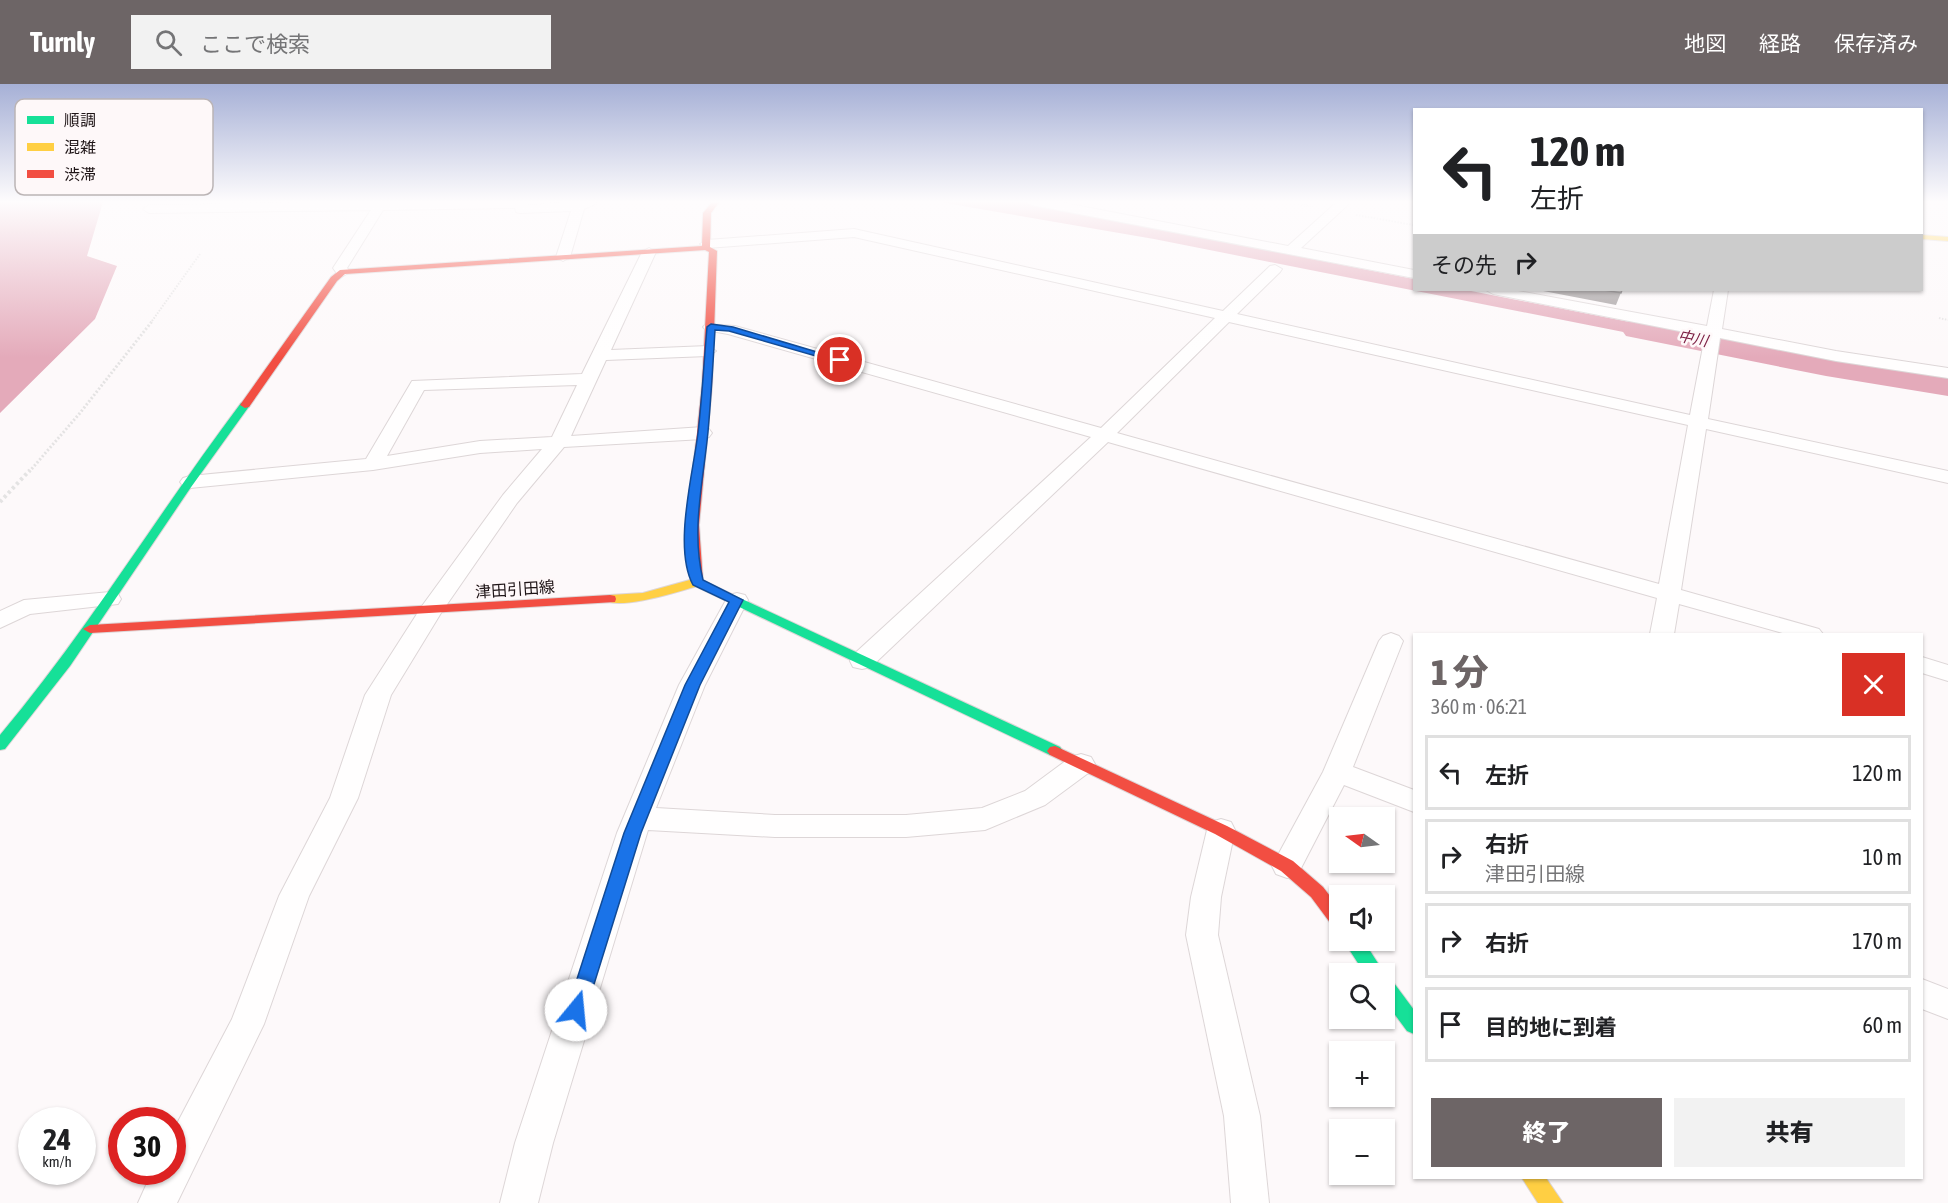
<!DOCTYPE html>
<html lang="ja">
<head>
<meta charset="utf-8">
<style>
  body { margin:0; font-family:"Asap Condensed","Noto Sans JP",sans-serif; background:#f2f2f2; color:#202124; height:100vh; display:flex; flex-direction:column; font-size:22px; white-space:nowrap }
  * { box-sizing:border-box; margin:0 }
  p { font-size:20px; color:#757577 }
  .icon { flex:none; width:33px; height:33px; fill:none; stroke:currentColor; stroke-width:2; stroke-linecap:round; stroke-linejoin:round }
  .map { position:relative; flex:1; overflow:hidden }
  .sheet { position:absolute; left:1413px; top:549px; width:510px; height:546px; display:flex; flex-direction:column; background:#fff; border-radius:0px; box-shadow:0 2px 4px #0004 }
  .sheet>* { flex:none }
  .banner { position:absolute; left:1413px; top:24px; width:510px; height:183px; border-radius:0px; box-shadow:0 2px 4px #0004; background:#fff; color:#202124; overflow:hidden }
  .needle { width:39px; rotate:284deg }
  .tools { position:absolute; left:1329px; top:723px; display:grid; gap:12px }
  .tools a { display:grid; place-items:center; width:66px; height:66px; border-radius:0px; background:#fff; box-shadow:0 2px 4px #0004; font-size:30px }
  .speed { position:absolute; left:18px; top:1023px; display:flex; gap:12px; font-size:30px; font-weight:700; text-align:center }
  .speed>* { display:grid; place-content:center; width:78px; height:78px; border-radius:50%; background:#fff; box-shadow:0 2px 4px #0004; line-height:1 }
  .speed small { font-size:15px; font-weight:400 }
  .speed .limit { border:9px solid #d22; background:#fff; color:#111 }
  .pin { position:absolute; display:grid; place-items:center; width:51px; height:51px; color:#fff; margin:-26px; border:3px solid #fff; border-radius:50%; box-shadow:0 2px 6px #0007 }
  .me { position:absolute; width:66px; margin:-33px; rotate:17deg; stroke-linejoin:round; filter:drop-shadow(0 0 4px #0008) }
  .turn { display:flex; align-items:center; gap:21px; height:126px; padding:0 18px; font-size:27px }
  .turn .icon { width:78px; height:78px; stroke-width:2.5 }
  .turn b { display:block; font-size:42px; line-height:51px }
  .then { display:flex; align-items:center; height:57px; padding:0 18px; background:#0003; gap:12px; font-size:22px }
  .round { display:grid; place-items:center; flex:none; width:63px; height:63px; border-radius:0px; background:#f2f2f2 }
  .head { display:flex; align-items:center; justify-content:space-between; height:102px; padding:0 18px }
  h1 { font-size:36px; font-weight:800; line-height:45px; color:#6d6566 }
  .cta { display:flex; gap:12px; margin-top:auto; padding:12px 18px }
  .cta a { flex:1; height:69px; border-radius:0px; background:#6d6566; color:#fff; font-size:24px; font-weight:800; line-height:69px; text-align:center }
  .cta a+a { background:#f2f2f2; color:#202124 }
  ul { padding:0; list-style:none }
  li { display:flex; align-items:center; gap:18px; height:75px; margin:0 12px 9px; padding:0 6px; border:3px solid #e0e0e0; border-radius:0px }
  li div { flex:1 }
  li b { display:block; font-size:22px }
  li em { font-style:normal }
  header { display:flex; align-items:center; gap:36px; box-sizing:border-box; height:84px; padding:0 30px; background:#6d6566; color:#fff }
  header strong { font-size:28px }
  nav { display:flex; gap:33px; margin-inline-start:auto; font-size:21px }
  .search { width:420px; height:54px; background:#f2f2f2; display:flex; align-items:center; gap:15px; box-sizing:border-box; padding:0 21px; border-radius:0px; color:#757577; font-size:22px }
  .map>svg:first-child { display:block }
  .water { fill:#e4aaba }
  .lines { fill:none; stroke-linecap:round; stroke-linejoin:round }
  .river { fill:#e4aaba; fill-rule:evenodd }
  .street-casing { stroke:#ddd6d7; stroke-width:2 }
  .fast-casing { stroke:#ddd6d7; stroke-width:2 }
  .slow-casing { stroke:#ddd6d7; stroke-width:2 }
  .jam-casing { stroke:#ddd6d7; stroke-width:2 }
  .path-far2 { stroke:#e4e3e3; stroke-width:2; stroke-dasharray:1.5 1.5; stroke-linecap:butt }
  .path-far1 { stroke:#e4e3e3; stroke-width:3; stroke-dasharray:2 2; stroke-linecap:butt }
  .path { stroke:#e4e3e3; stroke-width:4; stroke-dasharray:3 3; stroke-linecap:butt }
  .street { fill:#fffefe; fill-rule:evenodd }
  .fast { fill:#16e098; fill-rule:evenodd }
  .slow { fill:#ffcf43; fill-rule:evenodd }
  .jam { fill:#f24e42; fill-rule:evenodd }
  .wall { fill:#9e9899 }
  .building { fill:#b8b1b2; stroke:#817c7d; stroke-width:1.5 }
  .route { fill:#1a73e8; stroke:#114b97; stroke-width:1.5 }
  .labels { text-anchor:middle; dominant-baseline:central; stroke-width:5; stroke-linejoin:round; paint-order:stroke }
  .far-water-label { font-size:15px; font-style:italic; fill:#7a1b40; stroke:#fef8f9 }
  .street-label { font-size:16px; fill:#1f1517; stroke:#fef8f9 }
  .key { fill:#fef8f9; stroke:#bbb4b5; stroke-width:1.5 }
  .key-label { font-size:16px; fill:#1f1517 }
</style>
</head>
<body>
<header>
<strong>Turnly</strong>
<div class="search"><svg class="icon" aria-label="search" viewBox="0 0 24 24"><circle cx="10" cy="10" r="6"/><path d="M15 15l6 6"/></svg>ここで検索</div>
<nav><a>地図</a><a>経路</a><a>保存済み</a></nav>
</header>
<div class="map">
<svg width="1948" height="1119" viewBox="0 0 1948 1119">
  <rect width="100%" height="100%" fill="#fdf9fa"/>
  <g class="water">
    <polygon points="0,117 106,117 103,118 87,172 117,182 95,235 0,329"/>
    <polygon points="934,117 1017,117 1414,195 1414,206 1466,206 1701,252 1699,263 1154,155"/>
  </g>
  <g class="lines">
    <polygon class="river" points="1637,236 1826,272 1948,292 1948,312 1826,292 1626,252 1621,245 1626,238"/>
    <g class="street-casing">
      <g id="street">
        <polygon points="379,117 527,117 529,121 583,117 597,119 584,125 570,173 563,177 556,173 571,127 520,129 516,128 515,124 383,126 347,184 350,188 343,192 338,191 333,184 371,126 149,129 143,125 149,121"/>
        <polygon points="1026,117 1054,117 1288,162 1338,117 1352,117 1301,164 1414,186 1414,194 1032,121"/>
        <path d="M854,145l369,82 47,-45 5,-1 7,4 -2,3 -43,42 453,101 15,-79 -212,-42 -7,-4h27l194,36 7,-36h14l-6,39 114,22 112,17v10l-112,-17 -116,-23 -12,81 240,52v12l-242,-54 -25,161 138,39 4,5h-37l-107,-30 -5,30h-24l7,-36 -549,-156 -237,225 -9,2 -9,-2 -3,-6 3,-6 238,-218 -363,-103 -22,-4 -3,-3 3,-3 29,2 366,102 114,-110 -361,-81 -147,11 -7,-4 7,-4zM1229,238l459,103 -29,159 -542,-151z"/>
        <path d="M649,164l7,4 -45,98 97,-4 8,5 -8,5 -102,4 -35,76 132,-9 6,2 3,4 -3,4 -6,2 -139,8 -47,56 -76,110 -50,82 -33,103 -49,98 -45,128 -87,179h-39l14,-31h20v-39l60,-114 47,-123 51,-98 35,-103 57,-89 81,-111 39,-46 -62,4 -107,17 -183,18 -7,-2 -3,-4 3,-4 7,-2 176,-17 46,-78 170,-7 60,-122zM577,301l-25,52 -72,4 -93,15 37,-66z"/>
        <polygon points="110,508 118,510 121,515 118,520 30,530 0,544 0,527 24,516"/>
        <polygon points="737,509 745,511 748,516 705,601 656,724 775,731 906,731 982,724 1025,707 1071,673 1081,670 1091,673 1095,680 1091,687 1045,721 985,746 906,753 775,753 648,746 553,1059 538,1119 500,1119 515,1059 617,749 679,601 726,516 729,511"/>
        <polygon points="1391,549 1399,552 1403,557 1353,683 1414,706 1414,728 1344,701 1298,790 1287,794 1276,790 1272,782 1323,688 1379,557 1383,552"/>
        <polygon points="1922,573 1948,581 1948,597 1922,589"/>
        <polygon points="1221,735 1231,738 1235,746 1221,813 1218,851 1260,1032 1269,1119 1231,1119 1224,1032 1186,851 1191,813 1207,746 1211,738"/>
        <polygon points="1922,895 1948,905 1948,935 1922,925"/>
      </g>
    </g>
    <g class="fast-casing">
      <g id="fast">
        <path d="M245,318l5,3 -61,85 -119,176 -65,83 -5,1v-15c88,-105 159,-223 241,-332z"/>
        <polygon points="697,494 1060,663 1063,667 1060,671 1050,671 693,501 691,498 693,495"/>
        <polygon points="1343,856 1363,856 1385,890 1384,892 1384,890 1365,890"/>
        <polygon points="1384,893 1391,895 1414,926 1414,950 1407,947 1384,916"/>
      </g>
    </g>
    <g class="slow-casing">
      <g id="slow">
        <polygon points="1922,151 1948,153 1948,157 1922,155"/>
        <path d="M697,494l4,1 2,3 -2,3c-18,5 -84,27 -97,14l6,-4 33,-2z"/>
        <polygon points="1522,1094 1546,1094 1563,1119 1538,1119"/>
      </g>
    </g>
    <g class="jam-casing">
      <g id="jam">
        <polygon points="713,117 720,117 711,129 710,163 717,167 712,302 699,441 703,498 701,501 697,502 691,498 687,441 702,302 709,168 705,166 345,190 337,197 249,323 245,324 240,321 331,193 340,186 702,162 703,129"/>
        <polygon points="610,511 615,512 616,515 615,518 90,549 83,545 90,541"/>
        <polygon points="1055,662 1227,742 1293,777 1323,803 1340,825 1340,846 1334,844 1311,813 1281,787 1215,750 1050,671 1047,667 1050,663"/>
      </g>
    </g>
    <g class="path-far2">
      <polyline points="1280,117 1313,123"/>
      <polyline points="1356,131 1414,141"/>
      <polyline points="1939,234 1948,236"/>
      <polyline points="152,237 200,170"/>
    </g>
    <polyline class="path-far1" points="29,388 80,329 153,236"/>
    <polyline class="path" points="0,418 30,386"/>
    <use href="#street" class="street"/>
    <use href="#fast" class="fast"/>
    <use href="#slow" class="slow"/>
    <use href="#jam" class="jam"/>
  </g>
  <polygon class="wall" points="1538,206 1622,206 1616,221"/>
  <polygon class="building" points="1604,206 1622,206 1621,209"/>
  <linearGradient id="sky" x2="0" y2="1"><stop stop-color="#a6b0d6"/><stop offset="0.43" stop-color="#fefcfd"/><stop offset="1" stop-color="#fefcfd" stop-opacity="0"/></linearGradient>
  <rect width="1948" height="274" fill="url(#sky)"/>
  <path class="route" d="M711,240l22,3 111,33 -4,3 -111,-32 -14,-1c-2,34 -4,68 -7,102 -5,51 -17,98 -5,148l40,20 -43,85 -59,148 -55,177 -3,6 -7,3 -7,-3 -2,-6 57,-177 61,-148 44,-83 -36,-17c-20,-37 0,-111 5,-152 4,-35 6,-71 9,-106z"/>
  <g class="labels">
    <g class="far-water-label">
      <text transform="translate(1693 254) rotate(11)">中川</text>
    </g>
    <g class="street-label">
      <text transform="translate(515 505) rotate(-4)">津田引田線</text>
    </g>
  </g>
  <rect x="15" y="15" width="198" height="96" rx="9" class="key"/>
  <rect x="27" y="32" width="27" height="8" fill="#16e098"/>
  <rect x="27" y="59" width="27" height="8" fill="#ffcf43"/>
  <rect x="27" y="86" width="27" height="8" fill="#f24e42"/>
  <g class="key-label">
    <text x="64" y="42">順調</text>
    <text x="64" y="69">混雑</text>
    <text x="64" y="96">渋滞</text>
  </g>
</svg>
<div class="tools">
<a><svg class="needle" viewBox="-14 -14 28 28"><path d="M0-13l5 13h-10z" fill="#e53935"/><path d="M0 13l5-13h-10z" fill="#757577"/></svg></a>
<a><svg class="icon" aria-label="sound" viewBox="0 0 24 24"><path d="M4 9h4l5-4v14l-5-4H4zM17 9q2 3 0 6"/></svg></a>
<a><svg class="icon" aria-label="search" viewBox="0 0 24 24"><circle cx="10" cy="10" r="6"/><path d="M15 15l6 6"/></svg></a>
<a>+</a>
<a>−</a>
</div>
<div class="speed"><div>24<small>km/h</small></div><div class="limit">30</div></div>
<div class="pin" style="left:840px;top:276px;background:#d93025"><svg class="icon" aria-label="arrive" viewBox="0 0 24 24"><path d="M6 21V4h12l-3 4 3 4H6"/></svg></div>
<svg class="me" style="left:576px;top:926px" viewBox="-20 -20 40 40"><circle r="19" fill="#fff"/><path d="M0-13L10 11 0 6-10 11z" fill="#1a73e8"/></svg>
<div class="banner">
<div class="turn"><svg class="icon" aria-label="left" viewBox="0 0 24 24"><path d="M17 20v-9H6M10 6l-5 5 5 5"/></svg><div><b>120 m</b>左折</div></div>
<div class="then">その先<svg class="icon" aria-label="right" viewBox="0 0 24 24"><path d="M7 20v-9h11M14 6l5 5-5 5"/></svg></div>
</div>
<section class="sheet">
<div class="head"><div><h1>1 分</h1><p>360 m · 06:21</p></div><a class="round" style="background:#d93025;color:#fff"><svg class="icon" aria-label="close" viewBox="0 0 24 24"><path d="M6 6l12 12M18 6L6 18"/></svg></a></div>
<ul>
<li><svg class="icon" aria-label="left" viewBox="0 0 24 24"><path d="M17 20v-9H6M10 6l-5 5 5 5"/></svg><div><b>左折</b></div><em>120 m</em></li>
<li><svg class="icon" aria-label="right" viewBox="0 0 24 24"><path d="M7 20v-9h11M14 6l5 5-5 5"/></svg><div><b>右折</b><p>津田引田線</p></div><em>10 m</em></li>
<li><svg class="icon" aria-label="right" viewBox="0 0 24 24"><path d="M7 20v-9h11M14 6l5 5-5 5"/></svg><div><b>右折</b></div><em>170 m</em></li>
<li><svg class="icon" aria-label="arrive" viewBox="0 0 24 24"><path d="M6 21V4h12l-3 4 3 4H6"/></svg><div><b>目的地に到着</b></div><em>60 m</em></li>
</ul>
<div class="cta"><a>終了</a><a>共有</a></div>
</section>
</div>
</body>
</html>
